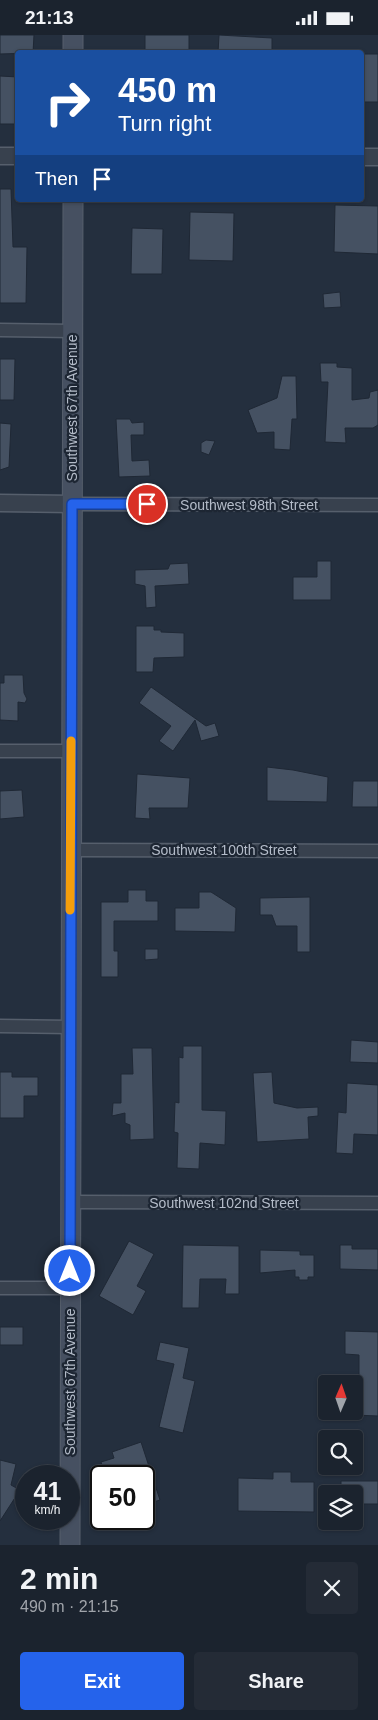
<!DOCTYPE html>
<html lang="en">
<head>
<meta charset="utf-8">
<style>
  body { margin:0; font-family:Helvetica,sans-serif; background:#242b36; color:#f1f3f6; height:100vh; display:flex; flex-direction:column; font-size:19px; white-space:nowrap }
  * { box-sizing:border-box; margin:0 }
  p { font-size:16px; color:#a0a4aa }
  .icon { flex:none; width:28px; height:28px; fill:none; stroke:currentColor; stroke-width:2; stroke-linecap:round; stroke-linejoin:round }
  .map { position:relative; height:1510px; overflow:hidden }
  .side { display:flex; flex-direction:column; background:#1b232e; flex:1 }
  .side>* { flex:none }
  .banner { position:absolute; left:15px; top:15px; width:349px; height:152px; border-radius:5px; box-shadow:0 1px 4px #0004,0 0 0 1px #39404a; background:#1a4fa0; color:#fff; overflow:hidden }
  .needle { width:32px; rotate:2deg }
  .fabs { position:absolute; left:318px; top:1340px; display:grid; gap:10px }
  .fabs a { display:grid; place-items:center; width:45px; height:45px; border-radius:5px; background:#1b232e; box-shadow:0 1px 4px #0004,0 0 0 1px #39404a; font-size:25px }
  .speed { position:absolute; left:15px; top:1430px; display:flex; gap:10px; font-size:25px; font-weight:700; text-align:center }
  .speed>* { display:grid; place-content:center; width:65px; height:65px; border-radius:50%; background:#1b232e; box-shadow:0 1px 4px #0004,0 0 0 1px #39404a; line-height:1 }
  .speed small { font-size:12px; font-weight:400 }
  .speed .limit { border:2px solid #111; border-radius:8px; background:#fff; color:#111 }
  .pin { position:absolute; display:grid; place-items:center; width:42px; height:42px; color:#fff; margin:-21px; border:2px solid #fff; border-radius:50%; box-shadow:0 1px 5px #0007 }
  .me { position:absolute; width:55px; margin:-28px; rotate:0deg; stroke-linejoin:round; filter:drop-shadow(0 0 4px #0008) }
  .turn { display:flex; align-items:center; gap:18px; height:105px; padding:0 20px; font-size:22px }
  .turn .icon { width:65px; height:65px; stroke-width:2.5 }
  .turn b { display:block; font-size:35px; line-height:42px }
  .then { display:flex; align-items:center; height:48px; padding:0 20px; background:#0003; gap:10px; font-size:19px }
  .round { display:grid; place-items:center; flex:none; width:52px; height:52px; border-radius:5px; background:#242b36 }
  .headline { display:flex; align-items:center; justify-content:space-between; height:85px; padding:0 20px }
  h1 { font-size:30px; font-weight:600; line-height:38px }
  .cta { display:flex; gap:10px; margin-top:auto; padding:10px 20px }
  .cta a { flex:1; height:58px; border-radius:5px; background:#2563eb; color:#fff; font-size:20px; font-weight:600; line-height:58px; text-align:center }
  .cta a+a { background:#242b36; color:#f1f3f6 }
  .status { display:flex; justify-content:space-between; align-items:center; height:35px; padding:0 25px; background:#1b232e; direction:ltr }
  .status svg { height:14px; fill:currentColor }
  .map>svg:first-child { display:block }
  .building { fill:#455162; stroke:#1f2835 }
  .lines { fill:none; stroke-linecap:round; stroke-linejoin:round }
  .minor-casing { stroke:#565f6c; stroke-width:15 }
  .tertiary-casing { stroke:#565f6c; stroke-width:19 }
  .secondary-casing { stroke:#565f6c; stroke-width:21 }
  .minor { stroke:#38414e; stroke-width:12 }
  .tertiary { stroke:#38414e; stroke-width:16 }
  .secondary { stroke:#465061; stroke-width:19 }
  .route-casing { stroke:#184099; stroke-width:12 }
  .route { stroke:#2563eb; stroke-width:9 }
  .slow { stroke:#f59e0b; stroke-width:9 }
  .labels { text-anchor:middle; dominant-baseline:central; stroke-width:4.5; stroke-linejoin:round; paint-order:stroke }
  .street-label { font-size:14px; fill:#b4bcc9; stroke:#1d2633 }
</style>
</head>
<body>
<div class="status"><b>21:13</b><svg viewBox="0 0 49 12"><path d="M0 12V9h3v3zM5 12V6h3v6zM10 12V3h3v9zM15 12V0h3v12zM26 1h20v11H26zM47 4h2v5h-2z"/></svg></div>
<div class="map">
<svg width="378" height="1510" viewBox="0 0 378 1510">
  <rect width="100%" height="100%" fill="#242f3e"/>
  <g class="building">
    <polygon points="0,0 34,0 33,18 0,19"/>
    <polygon points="145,0 189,0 189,16 145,15"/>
    <polygon points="219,0 272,3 272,18 218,18"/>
    <rect x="361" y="19" width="17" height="48"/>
    <polygon points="0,41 18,42 18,89 0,89"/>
    <polygon points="0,154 11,154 13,212 27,212 26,268 0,268"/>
    <polygon points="335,170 378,171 378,219 334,217"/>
    <polygon points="190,177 234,178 233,226 189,225"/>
    <polygon points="132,193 163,194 162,239 131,239"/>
    <polygon points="340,257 341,272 324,273 323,259"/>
    <polygon points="0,324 15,324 14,365 0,365"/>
    <polygon points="320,328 337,328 337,332 352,333 352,365 369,363 370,357 378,355 378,390 373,393 345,393 346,408 325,407 328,347 321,347"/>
    <polygon points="282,341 296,341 297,384 292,384 290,415 274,414 274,397 257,398 248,375 277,363"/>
    <polygon points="116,384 130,384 132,388 144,387 144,400 131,400 132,426 149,425 150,441 119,442"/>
    <polygon points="0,388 11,389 9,432 0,435"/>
    <polygon points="206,405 215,406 209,420 201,417 201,408"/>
    <polygon points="317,526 331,526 331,565 293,565 293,542 317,542"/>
    <polygon points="188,528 189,549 155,551 156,572 146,573 145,551 135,549 135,535 168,534 170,529"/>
    <polygon points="136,591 154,591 154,595 161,595 161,597 184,598 184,622 154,623 153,637 136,637"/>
    <polygon points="4,640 23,640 24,658 27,664 25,668 18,667 18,686 0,685 0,648 4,648"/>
    <polygon points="151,652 206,691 215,688 219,701 201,706 195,685 173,716 159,706 171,691 139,668"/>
    <polygon points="267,732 293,735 328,742 327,767 267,766"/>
    <polygon points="137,739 190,743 188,773 149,773 150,784 135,783"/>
    <polygon points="353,746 378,746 378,772 352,772"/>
    <polygon points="22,755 24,782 0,784 0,756"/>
    <polygon points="128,855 146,855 146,866 158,866 158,886 114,886 114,916 118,916 118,942 101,942 101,867 128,867"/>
    <polygon points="199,857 211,857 236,873 235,897 175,896 175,873 199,873"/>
    <polygon points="310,862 310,917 297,917 297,891 276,891 272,880 260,880 260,863"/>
    <polygon points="145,914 158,914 158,924 145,925"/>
    <polygon points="351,1005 378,1007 378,1028 350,1027"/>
    <polygon points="183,1011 202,1011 202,1075 226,1076 225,1110 200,1108 199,1134 177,1133 178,1098 174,1097 175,1067 179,1068 179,1022 183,1023"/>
    <polygon points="132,1013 152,1013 154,1104 130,1105 130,1090 125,1088 125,1078 112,1081 113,1068 121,1068 121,1039 133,1039"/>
    <polygon points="0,1037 12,1037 12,1042 38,1042 38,1061 24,1061 24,1083 0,1083"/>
    <polygon points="272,1037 274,1068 297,1073 318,1072 318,1081 308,1082 309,1104 257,1107 253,1038"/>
    <polygon points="347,1048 378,1050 378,1100 354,1099 353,1119 336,1118 338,1077 346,1078"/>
    <polygon points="129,1206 154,1219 137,1251 146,1256 133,1280 99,1261"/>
    <polygon points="183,1210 239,1211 239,1259 225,1259 226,1244 200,1244 199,1273 182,1273"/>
    <polygon points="340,1210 352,1210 352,1214 378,1214 378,1235 340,1234"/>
    <polygon points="260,1215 300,1216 300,1220 314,1220 314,1242 308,1242 308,1245 299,1245 299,1242 295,1242 295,1235 260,1238"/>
    <rect x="0" y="1292" width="23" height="18"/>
    <polygon points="345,1296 378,1297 378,1381 354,1380 354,1365 359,1365 359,1320 345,1319"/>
    <polygon points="160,1307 189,1313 183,1343 195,1346 183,1398 159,1392 174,1329 156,1325"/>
    <polygon points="141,1407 160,1465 144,1470 144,1441 117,1441 116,1438 105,1441 101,1427 114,1423 112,1417"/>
    <polygon points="0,1425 16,1429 11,1450 20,1455 0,1486"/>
    <polygon points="273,1437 291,1437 291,1447 314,1447 314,1477 238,1476 238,1443 273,1444"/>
    <polygon points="341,1446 378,1446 378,1469 354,1469 354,1459 341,1459"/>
  </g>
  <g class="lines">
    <g class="minor-casing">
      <g id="minor">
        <polyline points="0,295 73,296"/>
        <polyline points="72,469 378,470"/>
        <polyline points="0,716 71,716"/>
        <polyline points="70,815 378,816"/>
        <polyline points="0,991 70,992"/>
        <polyline points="70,1167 378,1168"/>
        <polyline points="0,1253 69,1253"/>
      </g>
    </g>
    <g class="tertiary-casing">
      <g id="tertiary">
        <polyline points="0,121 18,121"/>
        <polyline points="361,122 378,122"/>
        <polyline points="0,468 72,469"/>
      </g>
    </g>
    <g class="secondary-casing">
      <g id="secondary">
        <polyline points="73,18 73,0"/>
        <polyline points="70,1510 73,165"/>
      </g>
    </g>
    <use href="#minor" class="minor"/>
    <use href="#tertiary" class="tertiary"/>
    <use href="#secondary" class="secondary"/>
  </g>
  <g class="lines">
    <g class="route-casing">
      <polyline id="route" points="70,1236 72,469 147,469"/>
    </g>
    <use href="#route" class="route"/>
    <polyline class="slow" points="70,875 71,706"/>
  </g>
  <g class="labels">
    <g class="street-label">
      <text transform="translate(72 373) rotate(-90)">Southwest 67th Avenue</text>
      <text x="249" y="470">Southwest 98th Street</text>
      <text x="224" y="815">Southwest 100th Street</text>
      <text x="224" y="1168">Southwest 102nd Street</text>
      <text transform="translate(70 1347) rotate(-90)">Southwest 67th Avenue</text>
    </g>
  </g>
</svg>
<div class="fabs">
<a><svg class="needle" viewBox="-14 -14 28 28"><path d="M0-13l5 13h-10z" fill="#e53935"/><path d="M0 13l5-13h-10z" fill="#a0a4aa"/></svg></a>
<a><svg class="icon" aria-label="search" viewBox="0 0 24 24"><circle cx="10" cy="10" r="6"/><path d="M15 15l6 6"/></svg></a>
<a><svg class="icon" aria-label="layers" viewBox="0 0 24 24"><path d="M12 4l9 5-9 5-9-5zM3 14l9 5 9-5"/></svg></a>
</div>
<div class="speed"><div>41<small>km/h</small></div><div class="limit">50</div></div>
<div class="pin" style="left:147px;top:469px;background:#d93025"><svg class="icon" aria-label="arrive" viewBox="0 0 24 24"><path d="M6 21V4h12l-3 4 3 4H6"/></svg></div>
<svg class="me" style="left:70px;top:1236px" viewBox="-20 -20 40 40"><circle r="17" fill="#2563eb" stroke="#fff" stroke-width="3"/><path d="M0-11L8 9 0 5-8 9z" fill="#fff"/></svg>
<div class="banner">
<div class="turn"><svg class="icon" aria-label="right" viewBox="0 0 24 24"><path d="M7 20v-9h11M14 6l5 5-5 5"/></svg><div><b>450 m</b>Turn right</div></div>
<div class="then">Then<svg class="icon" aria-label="arrive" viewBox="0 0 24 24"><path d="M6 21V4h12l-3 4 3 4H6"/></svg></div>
</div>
</div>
<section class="side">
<div class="headline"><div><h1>2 min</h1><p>490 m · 21:15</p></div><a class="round"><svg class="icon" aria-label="close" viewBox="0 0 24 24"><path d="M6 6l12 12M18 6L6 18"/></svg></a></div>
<div class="cta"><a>Exit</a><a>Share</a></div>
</section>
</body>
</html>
